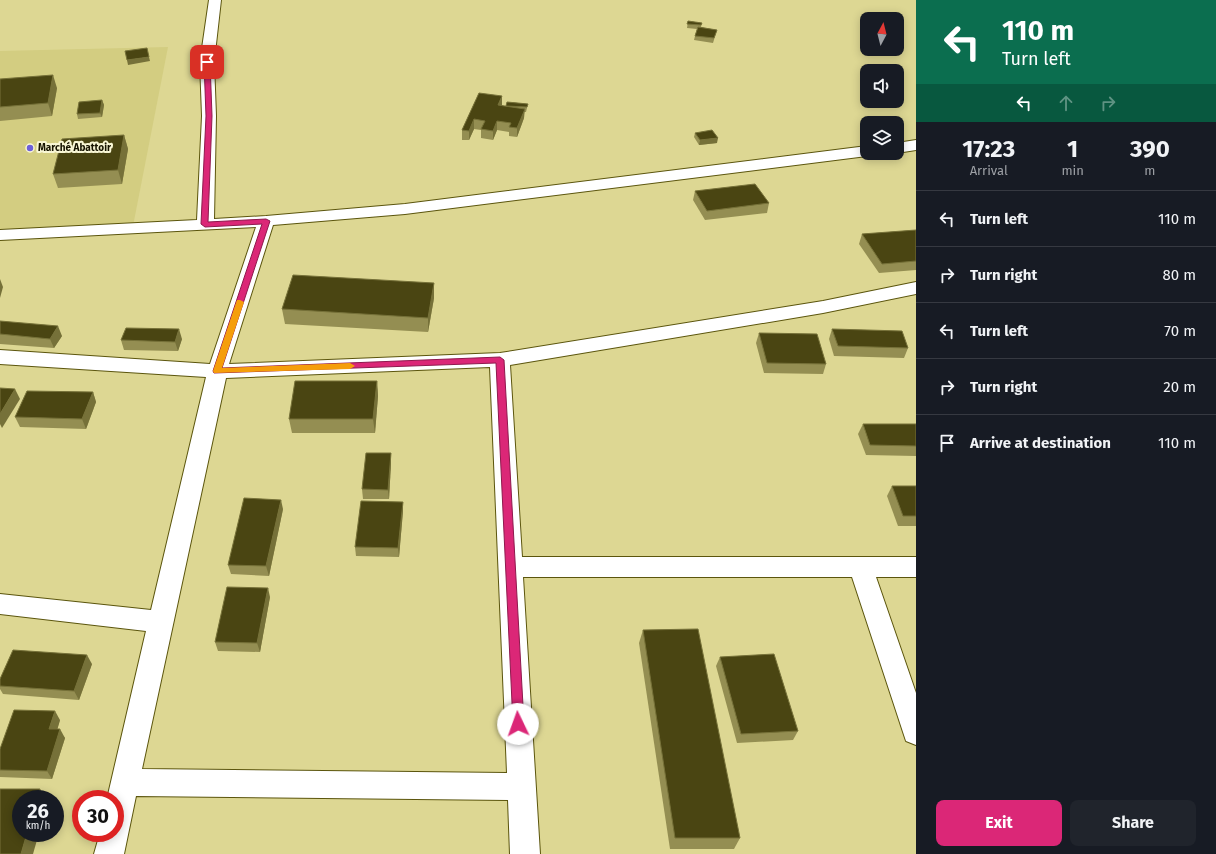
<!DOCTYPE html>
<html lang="en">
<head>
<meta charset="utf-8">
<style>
  body { margin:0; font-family:"Fira Sans",sans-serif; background:#20242c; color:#f1f3f6; height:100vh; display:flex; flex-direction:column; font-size:15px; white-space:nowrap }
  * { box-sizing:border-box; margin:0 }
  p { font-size:13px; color:#9ea1a6 }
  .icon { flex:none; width:22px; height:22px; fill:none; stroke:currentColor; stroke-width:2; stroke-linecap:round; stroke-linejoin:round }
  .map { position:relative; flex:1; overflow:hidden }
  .details { display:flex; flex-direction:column; background:#171b24; width:300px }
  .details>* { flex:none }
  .banner { background:#0b6e4f; color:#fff; overflow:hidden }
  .needle { width:26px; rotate:7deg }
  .buttons { position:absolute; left:860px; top:12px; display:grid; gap:8px }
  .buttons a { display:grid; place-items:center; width:44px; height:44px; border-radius:8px; background:#171b24; box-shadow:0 2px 10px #0003; font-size:20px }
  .speed { position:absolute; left:12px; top:790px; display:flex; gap:8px; font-size:20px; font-weight:700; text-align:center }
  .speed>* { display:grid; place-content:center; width:52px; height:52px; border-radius:50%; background:#171b24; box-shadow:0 2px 10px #0003; line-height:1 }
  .speed small { font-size:10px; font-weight:400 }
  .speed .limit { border:6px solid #d22; background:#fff; color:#111 }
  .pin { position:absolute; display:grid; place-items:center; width:34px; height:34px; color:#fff; margin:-17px; border-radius:8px; box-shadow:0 2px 6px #0006 }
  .me { position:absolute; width:44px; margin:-22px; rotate:357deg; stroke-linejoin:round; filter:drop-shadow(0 0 3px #0008) }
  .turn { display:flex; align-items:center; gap:14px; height:84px; padding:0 20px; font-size:18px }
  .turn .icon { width:52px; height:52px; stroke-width:2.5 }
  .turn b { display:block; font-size:28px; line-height:34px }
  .lanes { display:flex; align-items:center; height:38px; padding:0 20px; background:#0003; justify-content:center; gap:20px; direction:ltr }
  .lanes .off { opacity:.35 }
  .eta { display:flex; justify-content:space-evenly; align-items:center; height:68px; text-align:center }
  .eta b { font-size:24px; font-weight:700; line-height:28px }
  .action { display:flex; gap:8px; margin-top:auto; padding:8px 20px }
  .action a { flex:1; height:46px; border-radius:8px; background:#db2777; color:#fff; font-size:16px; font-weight:700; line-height:46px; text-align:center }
  .action a+a { background:#20242c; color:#f1f3f6 }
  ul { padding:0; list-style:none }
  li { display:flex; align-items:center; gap:12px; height:56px; padding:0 20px; border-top:1px solid #363941 }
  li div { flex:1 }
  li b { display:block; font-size:15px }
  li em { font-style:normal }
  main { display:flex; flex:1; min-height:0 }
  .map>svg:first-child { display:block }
  .built { fill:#d3cd81 }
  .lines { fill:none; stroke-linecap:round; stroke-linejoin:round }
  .street-casing { stroke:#5b550d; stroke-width:2 }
  .street { fill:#fff; fill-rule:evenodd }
  .wall { fill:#948e52 }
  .shaded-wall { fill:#767139 }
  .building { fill:#4a4512; stroke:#767139 }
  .route { fill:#db2777; stroke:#8e194d }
  .slow { fill:#f59e0b }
  .poi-dot { fill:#6d5fd9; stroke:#f9f7d5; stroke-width:1.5 }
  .labels { text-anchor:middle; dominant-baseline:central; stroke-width:4; stroke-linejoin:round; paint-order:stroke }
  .far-poi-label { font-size:10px; font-weight:bold; fill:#161300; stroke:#f9f7d5; text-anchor:start }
</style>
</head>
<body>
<main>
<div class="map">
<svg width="916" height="854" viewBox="0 0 916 854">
  <rect width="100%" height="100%" fill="#ddd793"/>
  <polygon class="built" points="168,47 133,226 0,231 0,51"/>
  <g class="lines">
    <g class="street-casing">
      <g id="street">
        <path d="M209,0h12l-7,62 2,54 -2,103 52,-3 139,-12 462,-58v7h6l-6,3 -462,58 -132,11 -44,139 271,-11 323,-52 93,-19v12l-93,19 -313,52 12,192h394v20h-40l40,116v52l-10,-4 -3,-9 -51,-155h-329l17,277h-30l-2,-54 -372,-4 -12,58h-30l6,-21h15v-34h-8l39,-168 -146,-17v-20l151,16 55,-233 -206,-13v-14l210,14 46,-137 -256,13v-10l197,-10 5,-104 -2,-54zM490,367l17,406 -365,-4 84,-391z"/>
        <polygon points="916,140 916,150 897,153 897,143"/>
      </g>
    </g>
    <use href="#street" class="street"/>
  </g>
  <g class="wall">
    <polygon points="688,21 702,23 701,27 717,30 713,43 694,40 695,36 697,29 687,28"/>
    <polygon points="0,79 57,88 52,116 0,121"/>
    <polygon points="479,93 502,105 502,106 506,107 507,102 528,104 526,112 524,112 524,118 517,137 509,136 509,132 497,130 493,140 481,138 481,130 474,129 469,140 462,140 462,130"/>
    <polygon points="102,100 104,105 102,117 78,119 77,114"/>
    <polygon points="695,133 717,143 699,145 694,137"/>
    <polygon points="124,135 128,149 122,184 58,188 53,174"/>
    <polygon points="695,191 769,203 767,213 705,220 693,200"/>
    <polygon points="916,230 916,270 879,273 859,244 862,234"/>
    <polygon points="434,283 434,298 428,332 285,324 282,309"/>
    <polygon points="0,321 62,336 54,348 0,344"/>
    <polygon points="832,329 908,348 904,358 834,356 829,339"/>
    <polygon points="759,333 826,364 823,374 764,373 756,343"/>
    <polygon points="182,339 178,351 124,350 121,340"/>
    <polygon points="377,381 378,396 375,433 292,433 289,419"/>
    <polygon points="93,392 96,402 86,429 20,427 15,417"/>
    <polygon points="863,424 916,424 916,456 866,455 858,434"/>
    <polygon points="391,453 391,463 389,499 363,499 362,489"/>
    <polygon points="892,486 916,486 916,526 898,526 887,496"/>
    <polygon points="403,502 403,511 399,557 356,556 355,547"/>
    <polygon points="283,509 269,576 231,574 228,565"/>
    <polygon points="270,597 260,652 218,651 215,642"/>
    <polygon points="643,630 740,838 734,849 670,849 639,643"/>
    <polygon points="720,657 798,731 793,740 737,743 716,666"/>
    <polygon points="92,664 79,700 3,694 0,689 0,679"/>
    <polygon points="60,720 57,729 65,738 52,779 0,777 0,749"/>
  </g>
  <g class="shaded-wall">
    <polygon points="149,57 150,61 128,65 127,60"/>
    <polygon points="53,75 57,88 52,116 48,103"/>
    <polygon points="502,96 502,105 498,115 498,105"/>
    <polygon points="102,100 104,105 102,117 100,113"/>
    <polygon points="525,109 524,118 517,137 517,128"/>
    <polygon points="474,119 474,129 469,140 469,131"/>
    <polygon points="497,121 497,130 493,140 493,131"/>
    <polygon points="124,135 128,149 122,184 118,170"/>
    <polygon points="718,138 717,143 699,145 700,140"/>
    <polygon points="0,279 3,287 0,298"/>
    <polygon points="434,283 434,298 428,332 428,318"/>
    <polygon points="58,326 62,336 54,348 50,339"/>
    <polygon points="179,329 182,339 178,351 175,342"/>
    <polygon points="377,381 378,396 375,433 373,419"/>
    <polygon points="15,389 20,399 2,428 0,424 0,414"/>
    <polygon points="93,392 96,402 86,429 82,419"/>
    <polygon points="391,453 391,463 389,499 388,490"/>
    <polygon points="281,500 283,509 269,576 266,566"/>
    <polygon points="403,502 403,511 399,557 398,548"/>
    <polygon points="268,588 270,597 260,652 257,643"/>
    <polygon points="87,655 92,664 79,700 74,691"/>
    <polygon points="55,711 60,720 55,738 49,729"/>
    <polygon points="60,729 65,738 52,779 47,771"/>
    <polygon points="40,789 47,799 37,799"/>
    <polygon points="27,833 39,833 33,854 21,854"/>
  </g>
  <g class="building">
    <polygon points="688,21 702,23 701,25 687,24"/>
    <polygon points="698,27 717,30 714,38 695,36"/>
    <polygon points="147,48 149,57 127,60 125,51"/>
    <polygon points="53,75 48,103 0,107 0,79"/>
    <polygon points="479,93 502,96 498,105 525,109 517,128 509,127 511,123 497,121 493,131 481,129 485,121 474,119 469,131 462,130"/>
    <polygon points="102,100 100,113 77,114 79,102"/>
    <polygon points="507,102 528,104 527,107 506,106"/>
    <polygon points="712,130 718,138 700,140 695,133"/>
    <polygon points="124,135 118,170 53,174 62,139"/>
    <polygon points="755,184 769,203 707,211 695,191"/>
    <polygon points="916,230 916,261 882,264 862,234"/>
    <polygon points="293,275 434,283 428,318 282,309"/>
    <polygon points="0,321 58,326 50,339 0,334"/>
    <polygon points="126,328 179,329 175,342 121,340"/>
    <polygon points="832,329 902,331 908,348 838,346"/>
    <polygon points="759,333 817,334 826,364 767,363"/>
    <polygon points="295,381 377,381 373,419 289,419"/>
    <polygon points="0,388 15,389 0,414"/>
    <polygon points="27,391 93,392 82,419 15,417"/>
    <polygon points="863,424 916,424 916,446 870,445"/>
    <polygon points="366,453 391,453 388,490 362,489"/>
    <polygon points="892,486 916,486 916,516 903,516"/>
    <polygon points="244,498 281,500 266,566 228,565"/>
    <polygon points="361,501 403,502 398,548 355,547"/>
    <polygon points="227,587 268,588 257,643 215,642"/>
    <polygon points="698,629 740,838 675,838 643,630"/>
    <polygon points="13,650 87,655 74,691 0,686 0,679"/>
    <polygon points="774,654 798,731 741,734 720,657"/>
    <polygon points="14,710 55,711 49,729 60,729 47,771 0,770 0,749"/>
    <polygon points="0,789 40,789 37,799 21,799 21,833 27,833 21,854 0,854"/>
  </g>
  <polygon class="route" points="207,60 210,62 212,116 208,222 266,219 270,221 222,368 500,357 504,360 524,724 523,728 518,730 514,728 513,724 496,363 214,373 213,371 262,224 205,227 201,224 206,116 204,62"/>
  <polygon class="slow" points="237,300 240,300 244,302 222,368 350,363 355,366 350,369 214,373 213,371"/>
  <circle class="poi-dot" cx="30" cy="148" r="4"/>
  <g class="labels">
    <g class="far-poi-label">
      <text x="38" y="148">Marché Abattoir</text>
    </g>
  </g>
</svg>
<div class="buttons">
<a><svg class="needle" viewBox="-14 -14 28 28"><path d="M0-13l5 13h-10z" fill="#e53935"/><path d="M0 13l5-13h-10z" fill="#9ea1a6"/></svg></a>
<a><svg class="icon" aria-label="sound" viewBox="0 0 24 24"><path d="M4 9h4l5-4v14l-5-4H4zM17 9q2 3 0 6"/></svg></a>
<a><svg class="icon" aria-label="layers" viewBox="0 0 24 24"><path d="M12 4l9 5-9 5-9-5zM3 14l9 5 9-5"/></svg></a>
</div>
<div class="speed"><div>26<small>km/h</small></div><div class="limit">30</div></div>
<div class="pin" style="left:207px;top:62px;background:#d93025"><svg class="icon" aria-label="arrive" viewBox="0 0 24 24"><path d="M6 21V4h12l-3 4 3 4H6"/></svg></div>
<svg class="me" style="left:518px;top:724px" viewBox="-20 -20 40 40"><circle r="19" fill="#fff"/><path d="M0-13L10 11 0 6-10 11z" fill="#db2777"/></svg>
</div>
<section class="details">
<div class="banner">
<div class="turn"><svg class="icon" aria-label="left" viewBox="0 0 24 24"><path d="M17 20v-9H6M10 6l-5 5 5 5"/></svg><div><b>110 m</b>Turn left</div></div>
<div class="lanes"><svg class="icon" aria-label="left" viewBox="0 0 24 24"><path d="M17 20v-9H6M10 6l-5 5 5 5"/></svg><svg class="icon off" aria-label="ahead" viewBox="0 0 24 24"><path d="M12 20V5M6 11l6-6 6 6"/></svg><svg class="icon off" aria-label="right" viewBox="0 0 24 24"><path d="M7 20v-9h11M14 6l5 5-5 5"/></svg></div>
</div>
<div class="eta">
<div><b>17:23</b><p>Arrival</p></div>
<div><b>1</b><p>min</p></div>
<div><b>390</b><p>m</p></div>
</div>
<ul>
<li><svg class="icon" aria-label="left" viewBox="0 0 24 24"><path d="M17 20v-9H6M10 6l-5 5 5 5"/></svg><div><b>Turn left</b></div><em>110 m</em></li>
<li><svg class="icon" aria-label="right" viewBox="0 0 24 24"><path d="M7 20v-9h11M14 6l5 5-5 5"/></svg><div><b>Turn right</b></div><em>80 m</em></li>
<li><svg class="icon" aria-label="left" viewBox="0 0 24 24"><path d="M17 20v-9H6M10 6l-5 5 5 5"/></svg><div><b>Turn left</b></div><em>70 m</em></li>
<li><svg class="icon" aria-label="right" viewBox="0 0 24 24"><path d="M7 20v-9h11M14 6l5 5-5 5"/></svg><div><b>Turn right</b></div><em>20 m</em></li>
<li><svg class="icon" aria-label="arrive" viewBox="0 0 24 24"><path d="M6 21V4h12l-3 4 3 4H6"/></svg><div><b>Arrive at destination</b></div><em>110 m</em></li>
</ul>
<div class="action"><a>Exit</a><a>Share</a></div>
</section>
</main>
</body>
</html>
